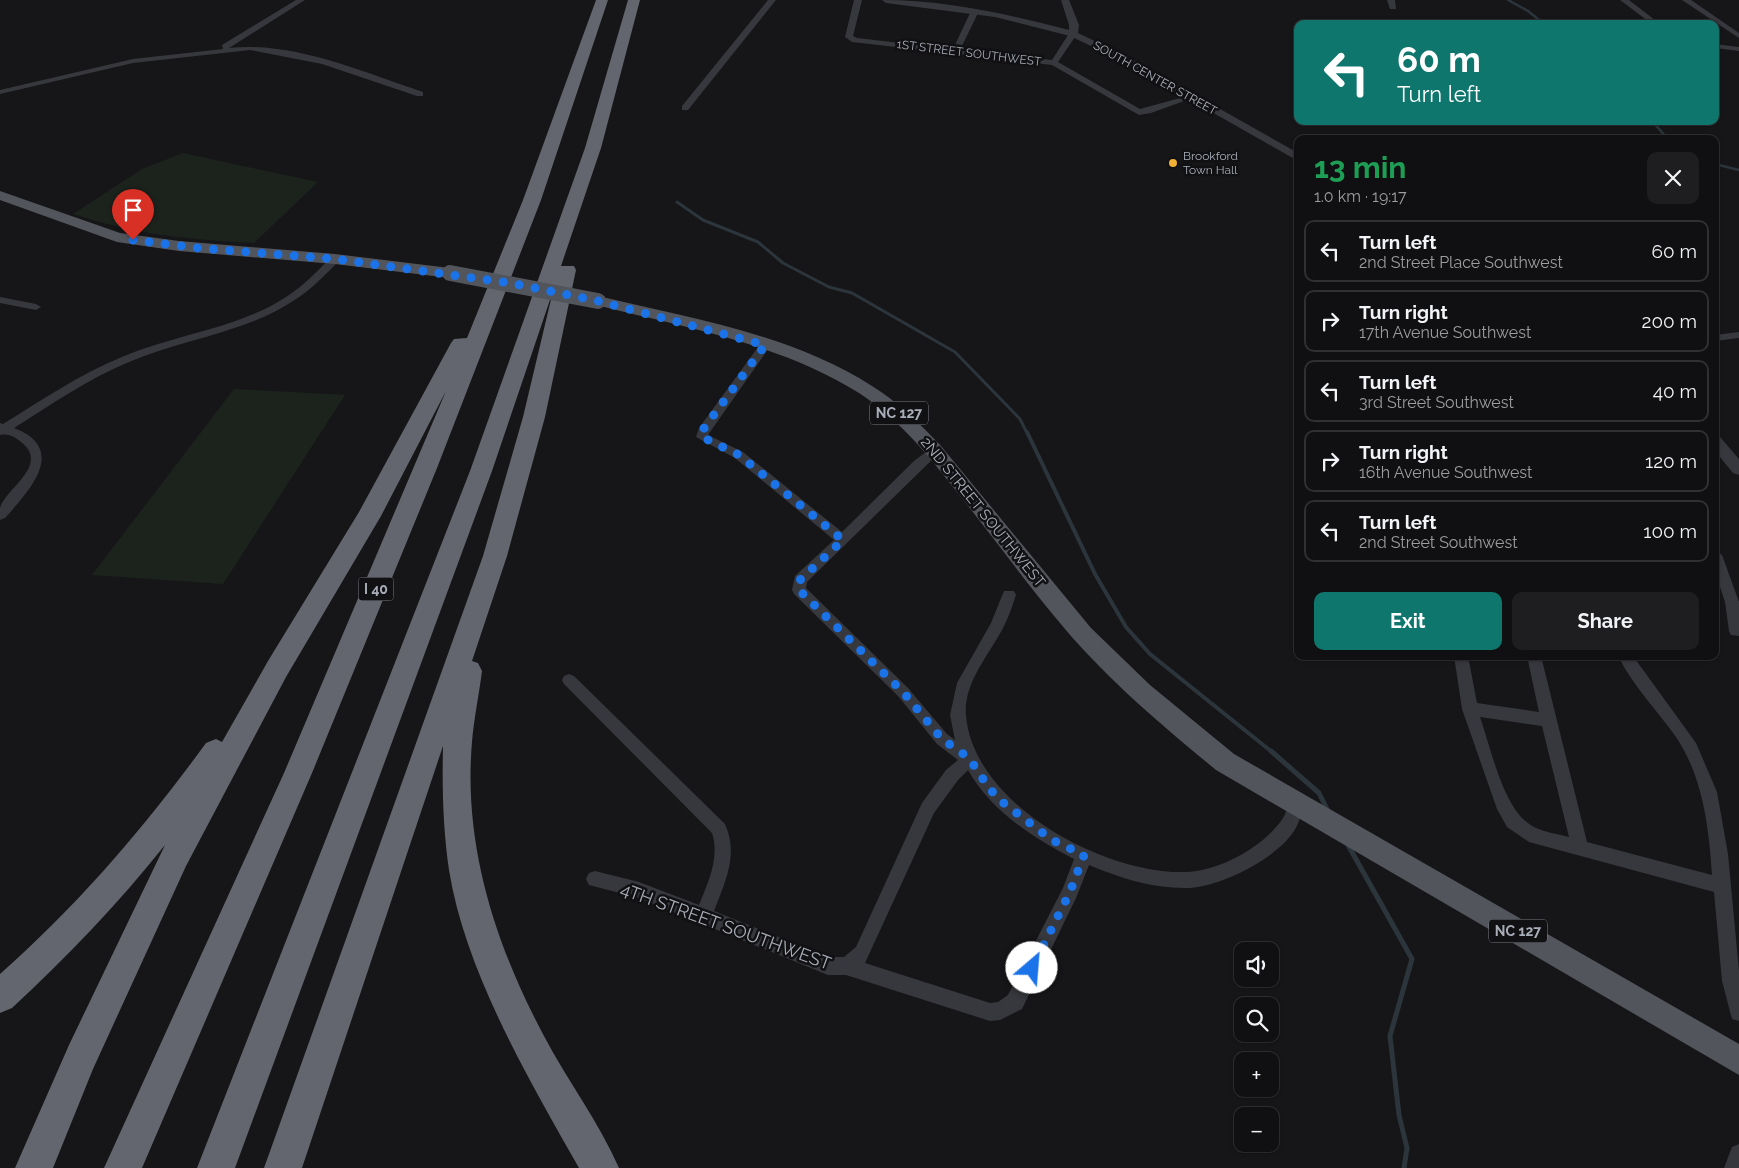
<!DOCTYPE html>
<html lang="en">
<head>
<meta charset="utf-8">
<style>
  body { margin:0; font-family:Raleway,sans-serif; background:#1e1e20; color:#f1f3f6; height:100vh; display:flex; flex-direction:column; font-size:19px; white-space:nowrap }
  * { box-sizing:border-box; margin:0 }
  p { font-size:16px; color:#9c9d9f }
  .icon { flex:none; width:28px; height:28px; fill:none; stroke:currentColor; stroke-width:2; stroke-linecap:round; stroke-linejoin:round }
  .map { position:relative; flex:1; overflow:hidden }
  .drawer { position:absolute; left:1294px; top:135px; width:425px; height:525px; display:flex; flex-direction:column; background:#101012; border-radius:10px; box-shadow:0 1px 4px #0004,0 0 0 1px #303032 }
  .drawer>* { flex:none }
  .guide { position:absolute; left:1294px; top:20px; width:425px; height:105px; border-radius:10px; box-shadow:0 1px 4px #0004,0 0 0 1px #303032; background:#0f766e; color:#fff; overflow:hidden }
  .buttons { position:absolute; left:1234px; top:942px; display:grid; gap:10px }
  .buttons a { display:grid; place-items:center; width:45px; height:45px; border-radius:10px; background:#101012; box-shadow:0 1px 4px #0004,0 0 0 1px #303032; font-size:25px }
  .pin { position:absolute; display:grid; place-items:center; width:42px; height:42px; color:#fff; margin:-51px -21px; border-radius:50% 50% 50% 0; rotate:-45deg; box-shadow:0 0 5px #0007 }
  .pin .icon { rotate:45deg }
  .me { position:absolute; width:55px; margin:-28px; rotate:27deg; stroke-linejoin:round; filter:drop-shadow(0 0 4px #0008) }
  .turn { display:flex; align-items:center; gap:18px; height:105px; padding:0 20px; font-size:22px }
  .turn .icon { width:65px; height:65px; stroke-width:2.5 }
  .turn b { display:block; font-size:35px; line-height:42px }
  .round { display:grid; place-items:center; flex:none; width:52px; height:52px; border-radius:10px; background:#1e1e20 }
  .summary { display:flex; align-items:center; justify-content:space-between; height:85px; padding:0 20px }
  h1 { font-size:30px; font-weight:700; line-height:38px; color:#1e9e55 }
  .cta { display:flex; gap:10px; margin-top:auto; padding:10px 20px }
  .cta a { flex:1; height:58px; border-radius:10px; background:#0f766e; color:#fff; font-size:20px; font-weight:700; line-height:58px; text-align:center }
  .cta a+a { background:#1e1e20; color:#f1f3f6 }
  ul { padding:0; list-style:none }
  li { display:flex; align-items:center; gap:15px; height:62px; margin:0 10px 8px; padding:0 10px; border:2px solid #303032; border-radius:10px }
  li div { flex:1 }
  li b { display:block; font-size:19px }
  li em { font-style:normal }
  .map>svg:first-child { display:block }
  .green { fill:#1c231d }
  .lines { fill:none; stroke-linecap:round; stroke-linejoin:round }
  .stream-far3 { stroke:#2c353c; stroke-width:2.5 }
  .stream-far2 { stroke:#2c353c; stroke-width:3 }
  .stream-far1 { stroke:#2c353c; stroke-width:4 }
  .stream { stroke:#2c353c; stroke-width:5 }
  .minor { fill:#37383d; fill-rule:evenodd }
  .tertiary { fill:#37383d; fill-rule:evenodd }
  .primary { fill:#53555c; fill-rule:evenodd }
  .motorway { fill:#63666e; fill-rule:evenodd }
  .primary-bridge { stroke:#53555c; stroke-width:16 }
  .route { stroke:#1a73e8; stroke-width:9; stroke-dasharray:0 16.2 }
  .poi-dot { fill:#f2b134; stroke:#111113; stroke-width:2 }
  .labels { text-anchor:middle; dominant-baseline:central; stroke-width:5; stroke-linejoin:round; paint-order:stroke }
  .far-street-label { font-size:12px; fill:#a8adb8; stroke:#111113 }
  .far-poi-label { font-size:12px; fill:#a8adb8; stroke:#111113; text-anchor:start }
  .shield { fill:#111113; stroke:#7b7e86; stroke-width:1 }
  .shield-label { font-size:14px; font-weight:bold; fill:#a8adb8 }
  .street-label { font-size:15px; fill:#a8adb8; stroke:#111113 }
  .near-street-label { font-size:18px; fill:#a8adb8; stroke:#111113 }
</style>
</head>
<body>
<div class="map">
<svg width="1739" height="1168" viewBox="0 0 1739 1168">
  <rect width="100%" height="100%" fill="#161618"/>
  <g class="green">
    <path d="M183,153l135,29 -64,61c-63,-3 -121,-9 -181,-29l69,-45z"/>
    <polygon points="234,389 345,395 223,584 92,575"/>
  </g>
  <g class="lines">
    <g class="stream-far3">
      <polyline points="1508,0 1528,11 1544,24"/>
      <polyline points="1652,121 1668,139"/>
      <polyline points="1715,164 1739,170"/>
    </g>
    <polyline class="stream-far2" points="677,202 703,220 758,242 783,263 829,287 852,293 955,352 1020,419 1027,433"/>
    <polyline class="stream-far1" points="1027,432 1095,574 1126,627 1150,654 1272,752"/>
    <g class="stream">
      <polyline points="1271,751 1319,793 1328,811"/>
      <polyline points="1348,845 1412,959 1390,1036 1399,1115 1407,1148 1404,1168"/>
    </g>
    <g class="minor">
      <path d="M296,0h9l-76,48c65,-7 133,24 194,44v4h-6l-95,-32 -72,-14 -117,13 -133,31v-4l133,-31 90,-10 -1,-4z"/>
      <polygon points="768,0 776,0 688,110 682,110 682,106"/>
      <polygon points="854,0 862,0 853,36 857,38 953,49 971,11 975,9 979,11 960,50 1052,60 1070,32 1073,32 1077,34 1058,62 1140,109 1191,95 1195,97 1151,113 1139,115 1052,65 852,42 845,37"/>
      <polygon points="1387,0 1395,0 1396,9 1390,9"/>
      <polygon points="1620,0 1629,0 1660,24 1652,24"/>
      <polygon points="1682,0 1691,0 1739,33 1739,38"/>
      <polygon points="1715,44 1739,47 1739,51 1715,48"/>
      <path d="M335,256l4,1v4c-15,15 -28,29 -46,40 -48,32 -111,38 -164,61 -41,17 -77,42 -115,66 55,21 15,63 -9,90l-5,2c0,-4 0,-9 0,-12 4,-18 51,-43 21,-66 -6,-5 -13,-9 -21,-7v-12l3,1c39,-24 77,-50 119,-67 53,-23 115,-28 164,-60 17,-11 31,-25 45,-40z"/>
      <polygon points="0,297 36,304 41,307 36,310 0,303"/>
      <polygon points="1739,332 1739,338 1715,341 1715,335"/>
      <path d="M765,342l6,3 -63,90 35,17 99,80 72,-71 17,-13h8l2,3 -134,131 -1,6 102,100 39,46 8,6 -5,-25 7,-32 34,-60 13,-32h10l2,4c-4,12 -8,24 -14,35 -14,26 -39,54 -36,86 8,89 139,159 221,156 34,-2 74,-24 94,-51 5,-6 7,-17 10,-24l6,-2 6,2 2,5c-3,9 -5,20 -11,29 -18,28 -75,57 -109,57 -34,0 -65,-10 -96,-23l-13,33 -54,111 -22,11 -10,1 -144,-46h-18l-189,-77 -50,-13 -3,-6 3,-6 6,-2 44,11 60,23c9,-23 21,-47 13,-72l-148,-149 -2,-4 2,-4 5,-2 5,2 151,148c14,31 0,58 -11,87l114,46h16l12,-10 66,-144 24,-33 12,-10 -21,-16 -39,-48 -104,-102 -2,-4 3,-14 39,-36 -99,-82 -39,-21 3,-9 62,-85zM968,770c23,41 65,68 106,89l-11,29 -55,107 -10,7 -8,1 -125,-40 69,-150 24,-33z"/>
      <polygon points="1715,550 1722,555 1739,602 1739,636 1731,635 1729,631 1725,602 1715,572"/>
      <path d="M1454,656h14l9,47 62,9 -12,-56h14l46,186 125,33c-3,-47 -9,-98 -36,-138 -19,-27 -43,-51 -58,-81h15l63,87 21,49 11,62 11,117v50l-7,-2 -10,-38 -8,-89 -185,-50 -22,-15 -10,-18 -35,-100zM1480,717l62,9 27,111c-11,-3 -27,-5 -37,-11 -29,-17 -41,-78 -52,-109z"/>
      <polygon points="1739,1144 1739,1168 1724,1168 1732,1147"/>
    </g>
    <g class="tertiary">
      <path d="M882,0c63,0 125,14 187,30v-5l-8,-25h8l10,25 -1,8 50,24 170,96v8l-176,-100 -52,-25 -75,-19 -109,-14z"/>
      <polygon points="1715,436 1720,437 1739,459 1739,475 1733,473 1715,451"/>
    </g>
    <g class="primary">
      <polygon points="0,191 120,233 179,241 335,254 450,268 458,273 450,278 335,264 179,251 117,242 0,200"/>
      <path d="M598,296c92,22 193,38 274,90 26,16 48,38 69,60l150,182 59,57 84,69 505,290v31l-523,-305c-57,-47 -114,-95 -161,-153 -35,-42 -67,-87 -102,-130 -27,-35 -56,-69 -94,-94 -79,-50 -177,-66 -267,-89l-2,-3z"/>
    </g>
    <g class="motorway">
      <path d="M596,0h12l-67,200 -104,268 -125,305 -170,395h-38l180,-395 162,-382 -65,125 -95,161 -100,189 -93,203 -40,99h-38l54,-123 96,-200c-47,59 -98,112 -153,163l-12,5v-39c78,-69 145,-147 206,-231l10,-4 6,3 46,-81 91,-149 92,-169 3,-4 13,-1 56,-138z"/>
      <path d="M628,0h12l-39,148 -40,118h13l2,4 -31,147 -38,139 -35,105 6,2 4,8c-3,24 -8,47 -10,71 -9,104 24,204 72,294 23,44 55,86 75,132h-40c-50,-88 -114,-197 -130,-298 -6,-41 -7,-82 -6,-124l-141,422h-38l219,-612 40,-139 30,-126 -61,180 -257,697h-38l273,-697 115,-323z"/>
    </g>
    <polyline class="primary-bridge" points="450,273 598,301"/>
  </g>
  <g class="lines">
    <polyline class="route" points="133,240 198,248 335,259 510,283 598,301 765,345 702,431 702,437 739,455 843,540 800,580 799,590 903,692 942,739 969,758 989,788 1001,801 1052,840 1084,855 1070,892 1032,968"/>
  </g>
  <circle class="poi-dot" cx="1173" cy="163" r="5"/>
  <g class="labels">
    <g class="far-street-label">
      <text transform="translate(969 53) rotate(7)">1ST STREET SOUTHWEST</text>
      <text transform="translate(1155 78) rotate(29)">SOUTH CENTER STREET</text>
    </g>
    <g class="far-poi-label">
      <text x="1183" y="156">Brookford<tspan x="1183" dy="14">Town Hall</tspan></text>
    </g>
    <g class="shield">
      <rect x="870" y="401.5" width="58" height="23" rx="4"/>
      <rect x="358.5" y="577.5" width="35" height="23" rx="4"/>
      <rect x="1489" y="919.5" width="58" height="23" rx="4"/>
    </g>
    <g class="shield-label">
      <text x="899" y="413">NC 127</text>
      <text x="376" y="589">I 40</text>
      <text x="1518" y="931">NC 127</text>
    </g>
    <g class="street-label">
      <text transform="translate(983 512) rotate(51)">2ND STREET SOUTHWEST</text>
    </g>
    <g class="near-street-label">
      <text transform="translate(726 926) rotate(20)">4TH STREET SOUTHWEST</text>
    </g>
  </g>
</svg>
<div class="buttons">
<a><svg class="icon" aria-label="sound" viewBox="0 0 24 24"><path d="M4 9h4l5-4v14l-5-4H4zM17 9q2 3 0 6"/></svg></a>
<a><svg class="icon" aria-label="search" viewBox="0 0 24 24"><circle cx="10" cy="10" r="6"/><path d="M15 15l6 6"/></svg></a>
<a>+</a>
<a>−</a>
</div>
<div class="pin" style="left:133px;top:240px;background:#d93025"><svg class="icon" aria-label="arrive" viewBox="0 0 24 24"><path d="M6 21V4h12l-3 4 3 4H6"/></svg></div>
<svg class="me" style="left:1032px;top:968px" viewBox="-20 -20 40 40"><circle r="19" fill="#fff"/><path d="M0-13L10 11 0 6-10 11z" fill="#1a73e8"/></svg>
<div class="guide">
<div class="turn"><svg class="icon" aria-label="left" viewBox="0 0 24 24"><path d="M17 20v-9H6M10 6l-5 5 5 5"/></svg><div><b>60 m</b>Turn left</div></div>
</div>
<section class="drawer">
<div class="summary"><div><h1>13 min</h1><p>1.0 km · 19:17</p></div><a class="round"><svg class="icon" aria-label="close" viewBox="0 0 24 24"><path d="M6 6l12 12M18 6L6 18"/></svg></a></div>
<ul>
<li><svg class="icon" aria-label="left" viewBox="0 0 24 24"><path d="M17 20v-9H6M10 6l-5 5 5 5"/></svg><div><b>Turn left</b><p>2nd Street Place Southwest</p></div><em>60 m</em></li>
<li><svg class="icon" aria-label="right" viewBox="0 0 24 24"><path d="M7 20v-9h11M14 6l5 5-5 5"/></svg><div><b>Turn right</b><p>17th Avenue Southwest</p></div><em>200 m</em></li>
<li><svg class="icon" aria-label="left" viewBox="0 0 24 24"><path d="M17 20v-9H6M10 6l-5 5 5 5"/></svg><div><b>Turn left</b><p>3rd Street Southwest</p></div><em>40 m</em></li>
<li><svg class="icon" aria-label="right" viewBox="0 0 24 24"><path d="M7 20v-9h11M14 6l5 5-5 5"/></svg><div><b>Turn right</b><p>16th Avenue Southwest</p></div><em>120 m</em></li>
<li><svg class="icon" aria-label="left" viewBox="0 0 24 24"><path d="M17 20v-9H6M10 6l-5 5 5 5"/></svg><div><b>Turn left</b><p>2nd Street Southwest</p></div><em>100 m</em></li>
</ul>
<div class="cta"><a>Exit</a><a>Share</a></div>
</section>
</div>
</body>
</html>
